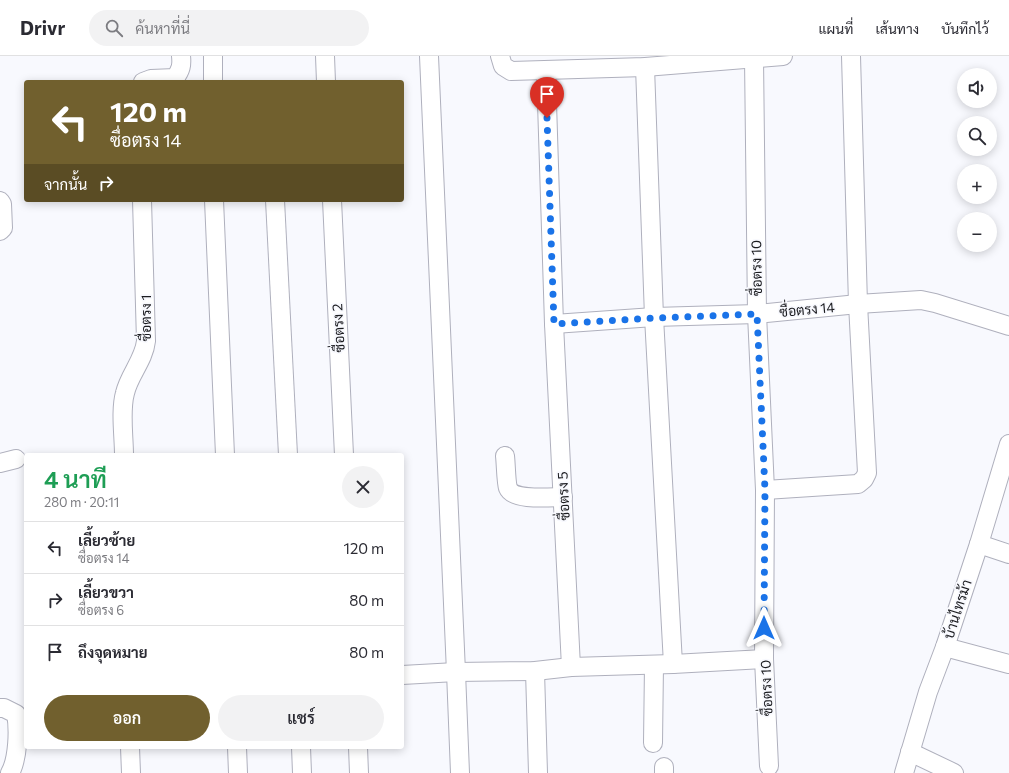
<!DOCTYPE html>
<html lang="th">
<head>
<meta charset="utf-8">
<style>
  body { margin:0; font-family:Commissioner,Sarabun,sans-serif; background:#f2f2f3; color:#2b2b33; height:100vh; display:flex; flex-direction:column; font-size:15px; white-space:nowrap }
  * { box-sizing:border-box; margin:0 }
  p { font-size:13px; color:#7c7c81 }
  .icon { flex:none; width:22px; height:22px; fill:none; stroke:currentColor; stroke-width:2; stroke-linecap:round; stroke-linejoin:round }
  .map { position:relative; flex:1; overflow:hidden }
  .sheet { position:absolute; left:24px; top:397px; width:380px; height:296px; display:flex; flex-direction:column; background:#fff; border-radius:4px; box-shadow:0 2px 10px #0003 }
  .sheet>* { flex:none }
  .hud { position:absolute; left:24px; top:24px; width:380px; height:122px; border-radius:4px; box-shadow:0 2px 10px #0003; background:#71602e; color:#fff; overflow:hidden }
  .tools { position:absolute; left:957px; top:12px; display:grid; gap:8px }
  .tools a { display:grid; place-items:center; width:40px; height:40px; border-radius:50%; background:#fff; box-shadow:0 2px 10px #0003; font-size:20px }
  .pin { position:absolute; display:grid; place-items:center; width:34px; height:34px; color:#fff; margin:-41px -17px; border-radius:50% 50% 50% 0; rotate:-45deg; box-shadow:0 0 4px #0007 }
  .pin .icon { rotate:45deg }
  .me { position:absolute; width:44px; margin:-22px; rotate:0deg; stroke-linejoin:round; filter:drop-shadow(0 0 3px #0008) }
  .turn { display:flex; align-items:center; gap:14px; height:84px; padding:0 20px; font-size:18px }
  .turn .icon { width:52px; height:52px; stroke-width:2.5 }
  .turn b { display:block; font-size:28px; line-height:34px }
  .then { display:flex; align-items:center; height:38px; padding:0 20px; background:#0003; gap:8px; font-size:15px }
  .round { display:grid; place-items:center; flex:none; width:42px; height:42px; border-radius:21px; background:#f2f2f3 }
  .summary { display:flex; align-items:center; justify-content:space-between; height:68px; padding:0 20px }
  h1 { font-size:24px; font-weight:600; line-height:30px; color:#1e9e55 }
  .primary-button { display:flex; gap:8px; margin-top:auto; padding:8px 20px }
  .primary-button a { flex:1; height:46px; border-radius:24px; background:#71602e; color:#fff; font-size:16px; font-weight:600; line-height:46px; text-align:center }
  .primary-button a+a { background:#f2f2f3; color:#2b2b33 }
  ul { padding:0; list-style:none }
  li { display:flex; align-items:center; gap:12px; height:52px; padding:0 20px; border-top:1px solid #e1e1e2 }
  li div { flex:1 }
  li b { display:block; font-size:15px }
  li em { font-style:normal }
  header { display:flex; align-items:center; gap:24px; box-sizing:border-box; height:56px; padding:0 20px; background:#fff; border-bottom:1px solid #e1e1e2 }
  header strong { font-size:19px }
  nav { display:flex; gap:22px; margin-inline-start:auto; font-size:14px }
  .search { width:280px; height:36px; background:#f2f2f3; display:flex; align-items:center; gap:10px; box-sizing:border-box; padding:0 14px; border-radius:22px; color:#7c7c81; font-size:15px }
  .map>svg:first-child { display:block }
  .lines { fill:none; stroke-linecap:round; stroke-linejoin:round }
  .minor-casing { stroke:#afb0bd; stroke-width:20 }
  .minor { stroke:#fff; stroke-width:18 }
  .route { stroke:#1a73e8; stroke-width:7; stroke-dasharray:0 12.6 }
  .labels { text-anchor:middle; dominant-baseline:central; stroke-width:3.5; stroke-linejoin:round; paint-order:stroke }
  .street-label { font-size:14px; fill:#1a1b1f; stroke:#f8f9fe }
</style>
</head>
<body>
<header>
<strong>Drivr</strong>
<div class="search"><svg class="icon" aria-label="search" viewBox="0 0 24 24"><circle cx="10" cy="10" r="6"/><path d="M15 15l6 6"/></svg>ค้นหาที่นี่</div>
<nav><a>แผนที่</a><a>เส้นทาง</a><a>บันทึกไว้</a></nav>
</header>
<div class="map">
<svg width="1009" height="717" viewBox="0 0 1009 717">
  <rect width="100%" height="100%" fill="#f8f9fe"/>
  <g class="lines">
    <g class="minor-casing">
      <g id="minor">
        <polyline points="213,0 213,26"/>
        <polyline points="325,0 326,26"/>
        <polyline points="429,0 456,616 460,717"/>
        <polyline points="500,0 503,10 511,15 645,11 783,0"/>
        <polyline points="754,2 757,258 765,434 764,603 769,710"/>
        <polyline points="645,11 654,261 673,608"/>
        <polyline points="546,15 554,268 571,611"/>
        <path d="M143,26l8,-3 24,-1c6,-8 7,-13 6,-22"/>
        <polyline points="214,144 225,399"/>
        <polyline points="275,144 288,399"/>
        <polyline points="332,144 344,399"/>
        <polyline points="0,145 2,148 3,172 0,175"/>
        <polyline points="554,268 654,261 757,258 858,248 921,244 935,247 1009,270"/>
        <path d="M124,399c0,-19 -4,-44 1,-62 4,-18 19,-33 21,-52l-4,-141"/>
        <path d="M505,400c1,8 1,26 3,32 5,13 43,9 55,9"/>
        <polyline points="0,407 16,403"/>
        <polyline points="765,434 858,428 864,423 867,417 858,248 851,0"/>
        <polyline points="979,488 1009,498"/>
        <polyline points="945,591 1009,608"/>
        <polyline points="535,615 538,717"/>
        <polyline points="402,619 456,616 535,615 571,611 673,608 764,603"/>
        <path d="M0,652h4l12,6c3,15 2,45 -6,59"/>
        <polyline points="653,687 654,609"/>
        <polyline points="130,691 131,717"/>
        <polyline points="237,691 238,717"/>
        <polyline points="301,691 302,717"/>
        <polyline points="358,691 359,717"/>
        <polyline points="910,696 954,717"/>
        <polyline points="664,711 664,717"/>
        <polyline points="904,717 928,636 945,591 979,488 1009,388"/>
      </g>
    </g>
    <use href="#minor" class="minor"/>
  </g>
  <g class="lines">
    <polyline class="route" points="547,62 554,268 654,262 757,258 765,434 764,572"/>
  </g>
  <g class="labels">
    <g class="street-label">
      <text transform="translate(756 212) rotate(-91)">ซื่อตรง 10</text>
      <text transform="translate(807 253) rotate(-5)">ซื่อตรง 14</text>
      <text transform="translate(145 262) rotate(-90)">ซื่อตรง 1</text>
      <text transform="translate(338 272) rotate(-93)">ซื่อตรง 2</text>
      <text transform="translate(563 440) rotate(-93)">ซื่อตรง 5</text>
      <text transform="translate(957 553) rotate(-72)">บ้านไทรม้า</text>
      <text transform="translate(766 632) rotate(-92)">ซื่อตรง 10</text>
    </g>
  </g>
</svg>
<div class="tools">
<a><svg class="icon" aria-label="sound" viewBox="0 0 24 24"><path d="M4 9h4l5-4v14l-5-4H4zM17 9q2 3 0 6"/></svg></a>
<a><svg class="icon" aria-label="search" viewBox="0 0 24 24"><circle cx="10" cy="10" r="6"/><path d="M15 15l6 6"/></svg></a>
<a>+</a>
<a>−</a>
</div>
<div class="pin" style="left:547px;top:62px;background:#d93025"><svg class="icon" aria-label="arrive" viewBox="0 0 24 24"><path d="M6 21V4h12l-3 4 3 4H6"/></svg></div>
<svg class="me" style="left:764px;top:572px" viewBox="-20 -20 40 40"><path d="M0-17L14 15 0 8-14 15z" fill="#1a73e8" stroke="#fff" stroke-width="4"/></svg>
<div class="hud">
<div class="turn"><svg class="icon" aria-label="left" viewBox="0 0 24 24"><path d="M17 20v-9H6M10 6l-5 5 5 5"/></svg><div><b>120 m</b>ซื่อตรง 14</div></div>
<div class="then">จากนั้น<svg class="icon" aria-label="right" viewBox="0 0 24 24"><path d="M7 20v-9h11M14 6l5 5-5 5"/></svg></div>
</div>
<section class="sheet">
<div class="summary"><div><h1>4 นาที</h1><p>280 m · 20:11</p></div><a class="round"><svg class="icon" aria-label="close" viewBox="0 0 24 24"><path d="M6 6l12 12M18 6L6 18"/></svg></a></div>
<ul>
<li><svg class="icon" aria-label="left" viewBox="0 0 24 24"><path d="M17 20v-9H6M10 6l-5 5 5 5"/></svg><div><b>เลี้ยวซ้าย</b><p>ซื่อตรง 14</p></div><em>120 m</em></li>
<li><svg class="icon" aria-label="right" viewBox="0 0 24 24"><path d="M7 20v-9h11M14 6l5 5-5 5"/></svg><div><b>เลี้ยวขวา</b><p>ซื่อตรง 6</p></div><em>80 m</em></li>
<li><svg class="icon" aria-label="arrive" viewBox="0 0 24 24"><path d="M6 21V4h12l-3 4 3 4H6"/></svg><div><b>ถึงจุดหมาย</b></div><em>80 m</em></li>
</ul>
<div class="primary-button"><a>ออก</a><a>แชร์</a></div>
</section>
</div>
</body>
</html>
